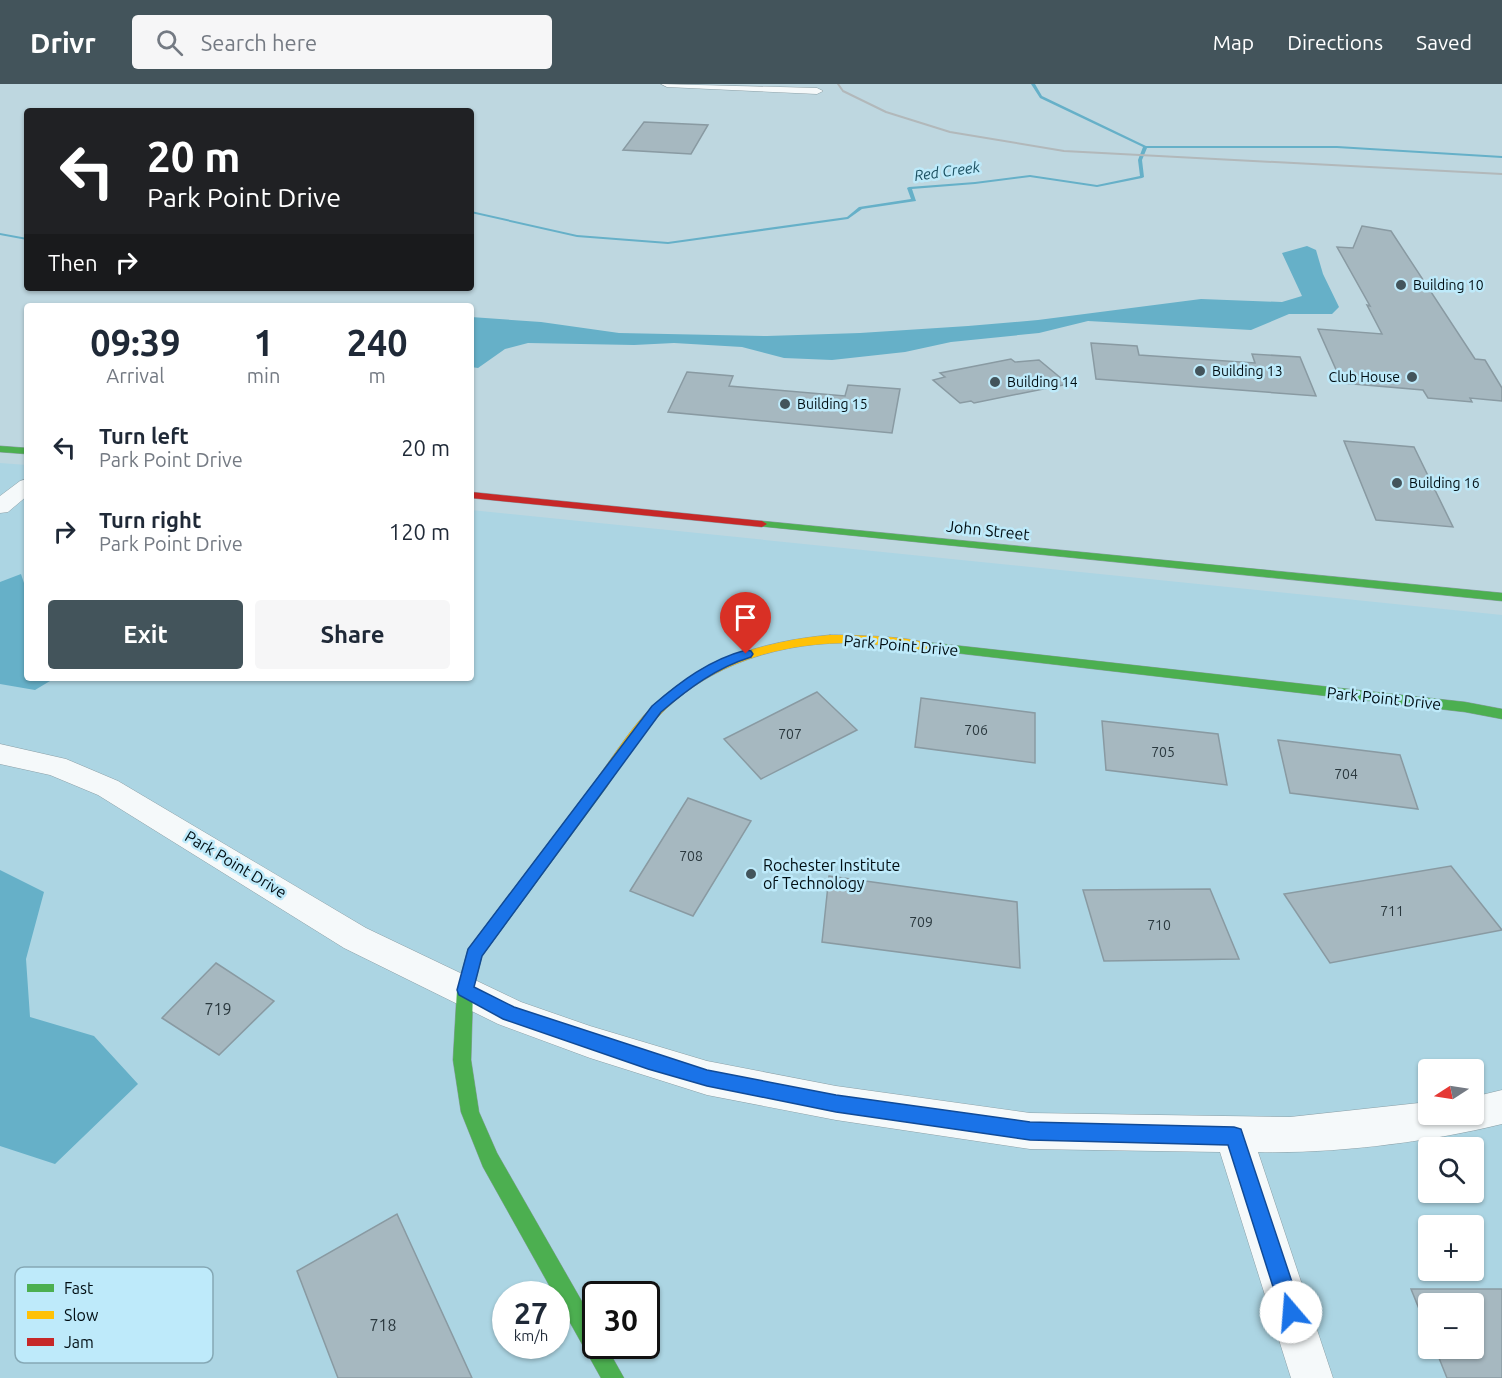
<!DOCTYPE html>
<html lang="en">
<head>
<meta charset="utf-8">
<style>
  body { margin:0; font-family:Ubuntu,sans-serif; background:#f6f6f7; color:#1f2937; height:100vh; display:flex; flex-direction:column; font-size:22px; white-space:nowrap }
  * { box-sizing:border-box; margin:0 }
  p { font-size:20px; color:#747a83 }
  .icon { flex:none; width:33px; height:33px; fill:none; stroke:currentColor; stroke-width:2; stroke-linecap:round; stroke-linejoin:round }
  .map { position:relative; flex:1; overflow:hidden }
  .side { position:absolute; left:24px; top:219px; width:450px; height:378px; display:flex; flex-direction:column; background:#fff; border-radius:6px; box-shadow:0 2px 4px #0004 }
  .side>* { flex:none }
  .guide { position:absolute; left:24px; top:24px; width:450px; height:183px; border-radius:6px; box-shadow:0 2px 4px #0004; background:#202124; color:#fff; overflow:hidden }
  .needle { width:39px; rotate:258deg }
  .fabs { position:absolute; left:1418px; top:975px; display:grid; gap:12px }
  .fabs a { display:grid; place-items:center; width:66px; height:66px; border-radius:6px; background:#fff; box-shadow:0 2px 4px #0004; font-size:30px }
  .speed { position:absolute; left:492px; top:1197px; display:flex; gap:12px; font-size:30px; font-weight:700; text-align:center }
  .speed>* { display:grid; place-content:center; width:78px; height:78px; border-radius:50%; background:#fff; box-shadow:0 2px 4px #0004; line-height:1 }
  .speed small { font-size:15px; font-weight:400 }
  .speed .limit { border:3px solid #111; border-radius:9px; background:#fff; color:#111 }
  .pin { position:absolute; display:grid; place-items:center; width:51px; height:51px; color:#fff; margin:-62px -26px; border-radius:50% 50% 50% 0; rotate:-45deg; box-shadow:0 0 6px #0007 }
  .pin .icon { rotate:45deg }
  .me { position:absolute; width:66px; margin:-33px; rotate:342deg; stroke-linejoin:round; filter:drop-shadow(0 0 4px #0008) }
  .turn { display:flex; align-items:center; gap:21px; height:126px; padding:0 24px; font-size:27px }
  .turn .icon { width:78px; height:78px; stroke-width:2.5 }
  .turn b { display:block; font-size:42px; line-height:51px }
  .then { display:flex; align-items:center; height:57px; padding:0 24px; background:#0003; gap:12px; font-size:22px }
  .eta { display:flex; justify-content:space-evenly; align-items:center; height:102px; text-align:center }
  .eta b { font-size:36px; font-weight:700; line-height:42px }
  .action { display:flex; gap:12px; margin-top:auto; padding:12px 24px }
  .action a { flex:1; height:69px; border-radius:6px; background:#43545b; color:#fff; font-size:24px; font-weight:700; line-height:69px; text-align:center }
  .action a+a { background:#f6f6f7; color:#1f2937 }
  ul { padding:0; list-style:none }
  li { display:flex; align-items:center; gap:18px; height:84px; padding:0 24px }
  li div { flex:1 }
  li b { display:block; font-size:22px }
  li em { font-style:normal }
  header { display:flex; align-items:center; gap:36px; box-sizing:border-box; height:84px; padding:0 30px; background:#43545b; color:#fff }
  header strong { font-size:28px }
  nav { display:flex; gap:33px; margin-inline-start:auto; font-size:21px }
  .search { width:420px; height:54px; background:#f6f6f7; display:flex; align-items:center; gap:15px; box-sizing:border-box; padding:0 21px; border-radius:6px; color:#747a83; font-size:22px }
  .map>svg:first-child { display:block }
  .built { fill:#acd5e3; fill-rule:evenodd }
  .water { fill:#66b0c8 }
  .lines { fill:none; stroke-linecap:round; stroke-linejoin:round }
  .stream { fill:#66b0c8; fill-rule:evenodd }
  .building { fill:#a6b8c0; stroke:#899aa2; stroke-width:1.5 }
  .street-casing { stroke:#8b9fa6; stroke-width:1 }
  .fast-casing { stroke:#8b9fa6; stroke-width:1 }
  .slow-casing { stroke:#8b9fa6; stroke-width:1 }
  .jam-casing { stroke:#8b9fa6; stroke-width:1 }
  .street { fill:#f5f9fa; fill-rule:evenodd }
  .fast { fill:#4caf50; fill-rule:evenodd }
  .slow { fill:#ffc107; fill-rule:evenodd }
  .jam { fill:#c62828; fill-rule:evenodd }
  .rail { stroke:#b2b8ba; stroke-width:2 }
  .route { fill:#1a73e8; stroke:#114b97; stroke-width:1.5 }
  .poi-dot { fill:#43545b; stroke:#beeafa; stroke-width:2 }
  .labels { text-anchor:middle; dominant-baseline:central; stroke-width:5; stroke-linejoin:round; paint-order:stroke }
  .far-poi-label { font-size:14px; fill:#010e13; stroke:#beeafa; text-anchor:start }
  .number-label { font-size:14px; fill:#2a383e }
  .far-water-label { font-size:15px; font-style:italic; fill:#1a4f60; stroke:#beeafa }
  .street-label { font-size:16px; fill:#010e13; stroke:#beeafa }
  .poi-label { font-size:16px; fill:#010e13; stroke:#beeafa; text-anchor:start }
  .near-number-label { font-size:16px; fill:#2a383e }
  .key { fill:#beeafa; stroke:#85a8b5; stroke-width:1.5 }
  .key-label { font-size:16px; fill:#010e13 }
</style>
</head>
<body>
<header>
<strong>Drivr</strong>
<div class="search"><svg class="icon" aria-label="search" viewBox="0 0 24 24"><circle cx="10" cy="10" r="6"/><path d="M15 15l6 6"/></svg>Search here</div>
<nav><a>Map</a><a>Directions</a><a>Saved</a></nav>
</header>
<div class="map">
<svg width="1502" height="1294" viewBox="0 0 1502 1294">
  <rect width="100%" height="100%" fill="#bed7e0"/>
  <path class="built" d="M0,379l27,2v213h444v-168l1031,105v763h-1502zM1428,986h45v44h-45zM1428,1064h45v44h-45zM1428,1142h45v44h-45zM506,1210h50v52h-50zM596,1210h50v52h-50zM1428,1220h45v44h-45z"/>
  <g class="water">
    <polygon points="1307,162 1316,166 1323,190 1339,223 1332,230 1289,230 1251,246 1088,237 1039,249 951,258 905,268 832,276 784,274 742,263 674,259 634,261 528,259 505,265 478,284 471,283 471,233 541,238 619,249 767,252 860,249 968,242 1038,236 1201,215 1282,218 1302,212 1282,169"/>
    <polygon points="21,490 27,508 27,594 55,594 35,606 0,600 0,498"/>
    <polygon points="0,786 44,808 26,875 30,933 94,952 138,1000 55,1080 0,1062"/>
  </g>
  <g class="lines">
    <g class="stream">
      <polygon points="1031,0 1035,0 1042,12 1146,62 1337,62 1502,72 1502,74 1337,64 1147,64 1142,76 1144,93 1142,94 1097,103 1030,93 975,100 912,105 916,117 862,125 848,135 668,160 577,153 471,129 471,127 577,151 668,158 847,133 859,123 911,115 907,104 909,103 975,98 1030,91 1097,101 1140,92 1138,76 1143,63 1040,14"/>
      <polygon points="0,149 27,154 27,156 0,151"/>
    </g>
  </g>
  <g class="building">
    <polygon points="644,38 708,41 691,70 623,66"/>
    <polygon points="1362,142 1391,147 1475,275 1485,276 1502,304 1502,317 1470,314 1472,318 1428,314 1423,306 1342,299 1318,245 1382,250 1367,221 1370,222 1337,163 1353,164"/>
    <polygon points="1091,259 1137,262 1139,271 1255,279 1252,270 1300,273 1316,312 1096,295"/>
    <polygon points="1011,275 1015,278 1039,276 1068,300 974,319 971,317 960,319 933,296 945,293 940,289"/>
    <polygon points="687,288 733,292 729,302 845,312 848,301 900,305 892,349 668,328"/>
    <polygon points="1344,357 1414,363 1453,443 1376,436"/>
    <polygon points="817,608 857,646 761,695 724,655"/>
    <polygon points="921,614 1035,629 1035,679 915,663"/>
    <polygon points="1102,637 1218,650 1227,701 1106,686"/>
    <polygon points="1278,656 1400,671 1418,725 1290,709"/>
    <polygon points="688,714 751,737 693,832 630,807"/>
    <polygon points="1451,782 1502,846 1330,879 1284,810"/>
    <polygon points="829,792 1017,818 1020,884 822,858"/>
    <polygon points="1210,805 1239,875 1104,877 1083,806"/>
    <polygon points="216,879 274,917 219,971 162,934"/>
    <polygon points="397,1130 472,1294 338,1294 297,1187"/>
    <polygon points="1411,1205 1502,1205 1502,1294 1447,1294 1435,1264 1473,1264 1473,1220 1428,1220 1428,1247"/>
  </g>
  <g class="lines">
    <g class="street-casing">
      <g id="street">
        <polygon points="661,0 817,4 823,7 817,10 667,3"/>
        <polygon points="27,395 27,412 8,428 0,429 0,412 20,397"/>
        <path d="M0,660l66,15 52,22 248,147 155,74 69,24 117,35 129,25 194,27 260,4 138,-15v12h45v-17l29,-7v34c-73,18 -169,30 -244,28l75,226h-42l-71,-226 -190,-3 -194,-29 -129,-25 -117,-37 -92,-34 -154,-76 -246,-153 -48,-20 -50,-11z"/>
      </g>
    </g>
    <g class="fast-casing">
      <g id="fast">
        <polygon points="0,362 27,364 27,370 0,368"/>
        <polygon points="762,437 1502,509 1502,517 758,442 758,438"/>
        <polygon points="925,558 1465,618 1502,625 1502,635 1465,628 921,565 919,562"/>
        <polygon points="601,695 606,696 608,700 606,704 482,872 473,906 471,976 479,1028 497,1069 596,1242 596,1262 606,1262 624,1294 601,1294 483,1083 461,1028 453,976 457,906 468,865 596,696"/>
      </g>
    </g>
    <g class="slow-casing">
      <path id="slow" d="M830,551c17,0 92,1 101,11l-6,4c-23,-2 -45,-6 -68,-7 -73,-2 -149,20 -200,75 -20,21 -35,46 -51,70h-10l-2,-4 2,-4c16,-22 31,-46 50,-67 47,-51 116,-72 184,-78z"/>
    </g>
    <g class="jam-casing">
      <polygon id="jam" points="471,408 762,437 767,440 762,443 471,414"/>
    </g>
    <use href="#street" class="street"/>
    <use href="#fast" class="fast"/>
    <use href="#slow" class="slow"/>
    <use href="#jam" class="jam"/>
    <polyline class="rail" points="838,0 843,7 886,28 950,48 1064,67 1502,90"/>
  </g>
  <path class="route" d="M746,566l5,1 2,3 -2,3c-35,11 -62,31 -90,55l-179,244 -8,31 40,20 193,63 129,25 194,27 204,5 7,2 61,183 -3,8 -8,3 -7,-3 -3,-8 -53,-167 -198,-5 -194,-28 -129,-26 -59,-17 -145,-50 -44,-24 -2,-5 11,-41 184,-243c29,-25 57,-46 94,-56z"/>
  <g class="poi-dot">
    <circle cx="1401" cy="201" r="6"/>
    <circle cx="1200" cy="287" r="6"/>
    <circle cx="1412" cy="293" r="6"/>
    <circle cx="995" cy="298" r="6"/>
    <circle cx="785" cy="320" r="6"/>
    <circle cx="1397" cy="399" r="6"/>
    <circle cx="751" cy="790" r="6"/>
  </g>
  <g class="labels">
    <g class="far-poi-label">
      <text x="1413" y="201">Building 10</text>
      <text x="1212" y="287">Building 13</text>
      <text x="1400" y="293" text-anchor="end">Club House</text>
      <text x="1007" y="298">Building 14</text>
      <text x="797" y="320">Building 15</text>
      <text x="1409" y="399">Building 16</text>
    </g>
    <g class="number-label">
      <text x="976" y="646">706</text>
      <text x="790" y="650">707</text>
      <text x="1163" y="668">705</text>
      <text x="1346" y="690">704</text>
      <text x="691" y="772">708</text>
      <text x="1392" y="827">711</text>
      <text x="921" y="838">709</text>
      <text x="1159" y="841">710</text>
    </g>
    <g class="far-water-label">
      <text transform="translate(947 87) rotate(-8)">Red Creek</text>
    </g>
    <g class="street-label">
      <text transform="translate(988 446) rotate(6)">John Street</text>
      <text transform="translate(901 561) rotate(5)">Park Point Drive</text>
      <text transform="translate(1384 614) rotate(6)">Park Point Drive</text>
      <text transform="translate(236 780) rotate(31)">Park Point Drive</text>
    </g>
    <g class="poi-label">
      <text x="763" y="781">Rochester Institute<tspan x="763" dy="18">of Technology</tspan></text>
    </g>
    <g class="near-number-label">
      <text x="218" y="925">719</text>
      <text x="383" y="1241">718</text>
    </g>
  </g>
  <rect x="15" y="1183" width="198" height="96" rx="9" class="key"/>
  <rect x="27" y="1200" width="27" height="8" fill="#4caf50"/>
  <rect x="27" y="1227" width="27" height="8" fill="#ffc107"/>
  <rect x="27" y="1254" width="27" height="8" fill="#c62828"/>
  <g class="key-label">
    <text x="64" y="1210">Fast</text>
    <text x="64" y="1237">Slow</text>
    <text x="64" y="1264">Jam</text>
  </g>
</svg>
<div class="fabs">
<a><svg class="needle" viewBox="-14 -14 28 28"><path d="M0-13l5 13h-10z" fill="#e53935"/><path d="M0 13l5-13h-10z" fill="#747a83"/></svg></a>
<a><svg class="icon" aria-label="search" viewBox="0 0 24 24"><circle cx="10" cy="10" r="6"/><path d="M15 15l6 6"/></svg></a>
<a>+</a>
<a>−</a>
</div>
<div class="speed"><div>27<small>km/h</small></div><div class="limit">30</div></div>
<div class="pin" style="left:746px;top:570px;background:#d93025"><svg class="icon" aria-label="arrive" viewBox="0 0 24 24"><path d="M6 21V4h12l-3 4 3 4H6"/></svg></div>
<svg class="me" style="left:1291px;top:1228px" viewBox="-20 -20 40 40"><circle r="19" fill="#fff"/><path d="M0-13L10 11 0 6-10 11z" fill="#1a73e8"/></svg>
<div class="guide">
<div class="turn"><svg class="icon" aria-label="left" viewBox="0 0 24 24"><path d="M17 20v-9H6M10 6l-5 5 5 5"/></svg><div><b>20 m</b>Park Point Drive</div></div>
<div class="then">Then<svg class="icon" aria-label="right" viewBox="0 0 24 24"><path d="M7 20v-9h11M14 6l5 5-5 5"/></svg></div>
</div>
<section class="side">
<div class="eta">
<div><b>09:39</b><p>Arrival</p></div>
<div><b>1</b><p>min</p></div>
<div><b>240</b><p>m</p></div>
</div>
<ul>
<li><svg class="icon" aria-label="left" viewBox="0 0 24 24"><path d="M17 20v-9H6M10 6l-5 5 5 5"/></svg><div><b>Turn left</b><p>Park Point Drive</p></div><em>20 m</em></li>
<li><svg class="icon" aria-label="right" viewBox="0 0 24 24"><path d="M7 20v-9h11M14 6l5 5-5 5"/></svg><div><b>Turn right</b><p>Park Point Drive</p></div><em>120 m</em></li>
</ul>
<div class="action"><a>Exit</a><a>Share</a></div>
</section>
</div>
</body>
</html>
